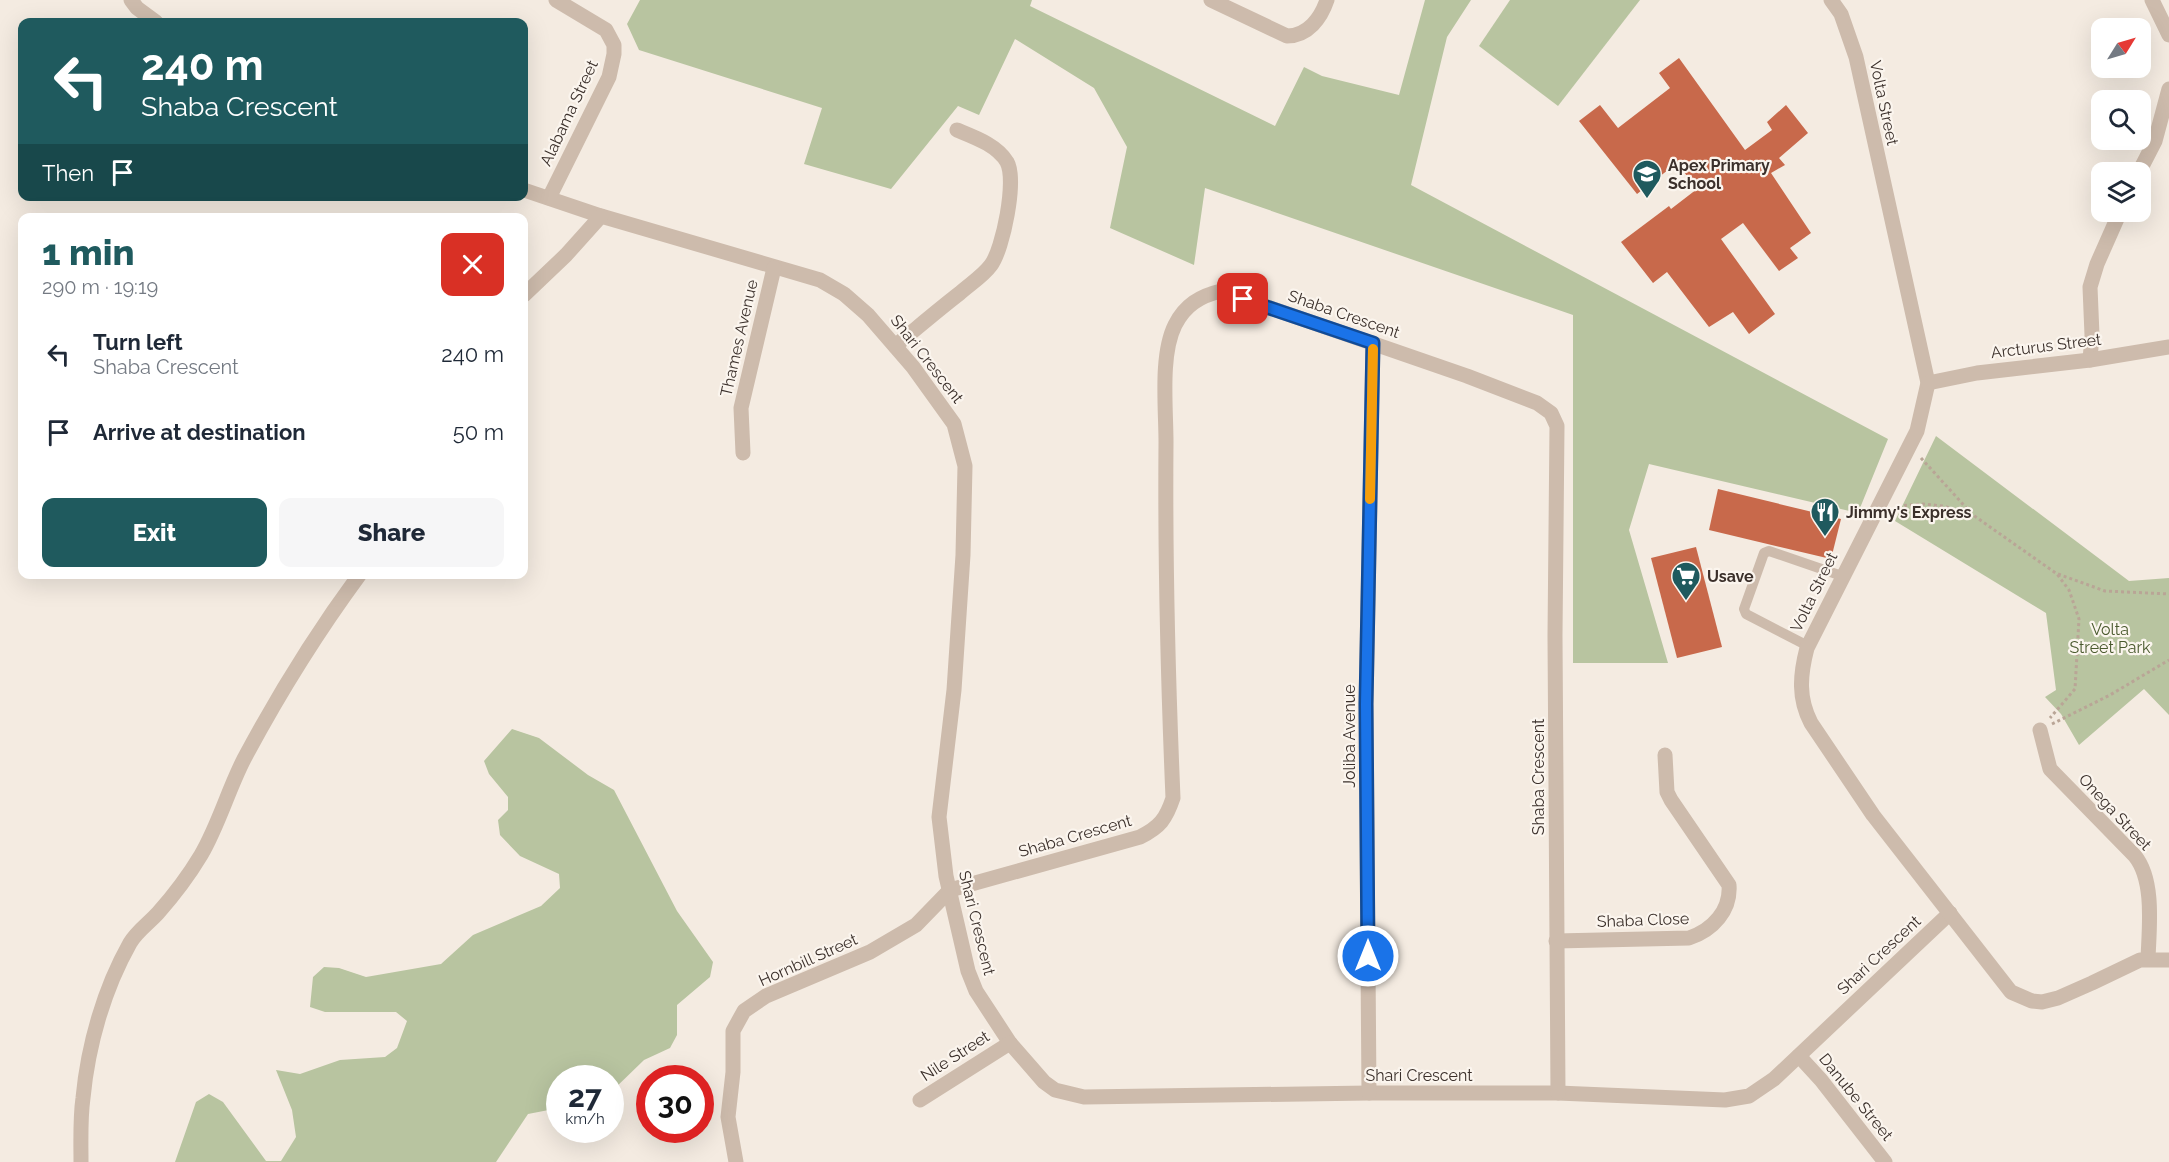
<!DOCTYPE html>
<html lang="en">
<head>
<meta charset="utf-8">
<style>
  body { margin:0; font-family:Raleway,sans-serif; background:#f6f6f7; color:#1f2937; height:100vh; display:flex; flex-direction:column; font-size:22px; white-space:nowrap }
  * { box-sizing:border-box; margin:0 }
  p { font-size:20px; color:#747a83 }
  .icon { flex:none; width:33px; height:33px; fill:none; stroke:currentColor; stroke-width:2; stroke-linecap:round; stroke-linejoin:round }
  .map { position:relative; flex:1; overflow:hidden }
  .drawer { position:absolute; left:18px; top:213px; width:510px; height:366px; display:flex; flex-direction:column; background:#fff; border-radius:12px; box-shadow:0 6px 24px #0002 }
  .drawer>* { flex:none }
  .banner { position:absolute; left:18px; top:18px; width:510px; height:183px; border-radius:12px; box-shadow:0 6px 24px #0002; background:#1f5a5e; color:#fff; overflow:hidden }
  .needle { width:39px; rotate:53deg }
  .tools { position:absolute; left:2091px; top:18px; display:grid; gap:12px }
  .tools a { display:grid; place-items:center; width:60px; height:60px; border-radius:12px; background:#fff; box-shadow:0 6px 24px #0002; font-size:30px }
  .speed { position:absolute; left:546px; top:1065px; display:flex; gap:12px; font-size:30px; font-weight:700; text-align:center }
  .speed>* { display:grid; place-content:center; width:78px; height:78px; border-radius:50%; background:#fff; box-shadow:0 6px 24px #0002; line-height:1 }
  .speed small { font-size:15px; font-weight:400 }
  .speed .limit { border:9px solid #d22; background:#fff; color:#111 }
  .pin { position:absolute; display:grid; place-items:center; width:51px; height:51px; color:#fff; margin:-26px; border-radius:12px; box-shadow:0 3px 9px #0006 }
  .me { position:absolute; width:66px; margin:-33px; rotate:0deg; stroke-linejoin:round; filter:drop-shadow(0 0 4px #0008) }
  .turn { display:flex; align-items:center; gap:21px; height:126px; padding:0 24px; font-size:27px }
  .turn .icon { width:78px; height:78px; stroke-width:2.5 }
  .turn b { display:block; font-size:42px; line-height:51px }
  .then { display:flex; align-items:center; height:57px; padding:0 24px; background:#0003; gap:12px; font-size:22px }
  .round { display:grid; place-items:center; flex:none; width:63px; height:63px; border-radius:12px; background:#f6f6f7 }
  .summary { display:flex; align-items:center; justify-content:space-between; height:102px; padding:0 24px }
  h1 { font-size:36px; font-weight:800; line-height:45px; color:#1f5a5e }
  .button { display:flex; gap:12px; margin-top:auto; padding:12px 24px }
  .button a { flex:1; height:69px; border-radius:12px; background:#1f5a5e; color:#fff; font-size:24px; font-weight:800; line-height:69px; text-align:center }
  .button a+a { background:#f6f6f7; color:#1f2937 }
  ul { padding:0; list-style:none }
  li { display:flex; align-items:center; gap:18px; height:78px; padding:0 24px }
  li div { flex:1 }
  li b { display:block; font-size:22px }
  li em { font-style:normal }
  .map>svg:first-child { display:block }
  .green { fill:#b8c4a0 }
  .building { fill:#c8694b }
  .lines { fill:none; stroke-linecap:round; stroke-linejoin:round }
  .path { stroke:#b9a596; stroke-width:3; stroke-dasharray:3 3; stroke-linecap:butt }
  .service { stroke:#cdbbac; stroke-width:10 }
  .minor { stroke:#cdbbac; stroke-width:15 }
  .tertiary { stroke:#cdbbac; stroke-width:15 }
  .route-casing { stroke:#114b97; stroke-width:15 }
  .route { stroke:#1a73e8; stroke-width:10 }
  .slow { stroke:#f59e0b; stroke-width:10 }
  .labels { text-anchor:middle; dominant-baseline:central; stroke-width:4.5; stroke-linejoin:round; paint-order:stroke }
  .street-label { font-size:16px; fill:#3b302b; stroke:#fbf5ee }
  .poi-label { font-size:16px; font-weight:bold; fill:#3b302b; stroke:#fbf5ee; text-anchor:start }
  .park-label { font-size:16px; fill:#4a5a2e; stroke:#fbf5ee }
</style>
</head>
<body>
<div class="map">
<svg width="2169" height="1162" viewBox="0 0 2169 1162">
  <rect width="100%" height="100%" fill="#f4ebe1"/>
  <g class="green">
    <polygon points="640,0 1032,0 1030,6 1275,126 1304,67 1322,76 1399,95 1425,0 1471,0 1447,37 1411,185 1888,439 1858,513 1649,464 1629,530 1668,663 1573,663 1573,315 1205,188 1194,265 1110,228 1127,147 1094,88 1015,39 979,115 958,106 891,189 804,164 822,108 639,50 627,24"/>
    <polygon points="1510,0 1640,0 1558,106 1479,46"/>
    <polygon points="1936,436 2129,581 2169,578 2169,715 2144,689 2079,745 2061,714 2045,697 2056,690 2046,613 1895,521"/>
    <polygon points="512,729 539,738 588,775 614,790 677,911 713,962 710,977 677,1005 677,1035 670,1048 644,1060 611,1092 610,1078 560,1078 559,1108 528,1114 496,1162 175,1162 196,1102 209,1094 223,1102 266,1161 281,1161 296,1137 292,1110 276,1070 300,1074 340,1060 385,1057 397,1048 407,1021 396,1012 325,1012 310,1007 313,977 324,967 339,968 366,977 441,964 473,935 541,906 560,888 559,874 520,856 500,835 498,820 508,810 508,797 489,774 484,761"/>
  </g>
  <g class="building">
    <polygon points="1679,58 1745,150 1772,130 1767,122 1786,105 1808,133 1779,158 1785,165 1771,173 1811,233 1790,248 1798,258 1779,271 1743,223 1721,239 1775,314 1749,334 1733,312 1709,327 1667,272 1653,283 1621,242 1669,206 1671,209 1697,189 1677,163 1637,194 1579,121 1600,105 1618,128 1670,88 1659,73"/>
    <polygon points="1718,489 1841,519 1831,559 1709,530"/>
    <polygon points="1696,547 1722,647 1677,658 1651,558"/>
  </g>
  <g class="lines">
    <g class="path">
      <polyline points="1921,458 1971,513"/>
      <polyline points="1898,506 1923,504 1943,506 1973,515 2057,574 2069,590 2079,619 2075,689 2050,718"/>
      <polyline points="2058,574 2105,591 2169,594"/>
      <polyline points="2052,724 2110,695 2169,660"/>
    </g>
    <polyline class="service" points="1808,646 1746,614 1744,609 1764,553 1769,551 1842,576"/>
    <g class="minor">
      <polyline points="131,0 137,8 156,22"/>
      <path d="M1211,0l76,36c21,0 34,-18 40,-36"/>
      <polyline points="2152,0 2169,35"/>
      <polyline points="2139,172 2155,141 2169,89"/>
      <polyline points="524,190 601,216 820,280 844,294 868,315 913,367 954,424 965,466 963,555 954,690 939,817 946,876 968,971 976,991 1010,1043 1044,1082 1055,1090 1084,1097 1369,1093 1558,1093 1725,1100 1749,1096 1774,1079 1950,913"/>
      <polyline points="549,198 609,77 614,54 614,45 606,30 556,0"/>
      <polyline points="524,295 566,255 601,216"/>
      <path d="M895,346c22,-18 43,-36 65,-53 10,-9 23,-17 31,-28 12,-16 26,-85 16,-103 -10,-17 -33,-25 -50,-32"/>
      <polyline points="2090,360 2092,335 2090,287 2097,264 2120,212"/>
      <polyline points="743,453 741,408 774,268"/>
      <path d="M2040,730l10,39 85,87c20,25 14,73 13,103"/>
      <path d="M1556,941l133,-3c24,-8 42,-28 40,-53l-58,-85 -4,-8 -2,-37"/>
      <polyline points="1799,1056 1821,1080 1885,1162"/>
      <polyline points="1369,1093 1366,704 1373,343"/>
      <polyline points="920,1100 1010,1043"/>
      <path d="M81,1162c0,-21 -1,-43 2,-64 5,-53 21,-109 47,-155 7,-12 19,-20 28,-30 16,-18 31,-38 43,-58 18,-31 27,-65 43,-96 33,-62 74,-128 116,-185"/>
      <path d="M736,1162l-8,-45 5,-45v-41l11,-20 22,-15 104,-44 46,-27 34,-35 190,-53c20,-10 26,-18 33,-39 -5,-118 -8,-237 -7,-356 0,-34 -6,-87 9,-117 10,-20 25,-29 46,-34l246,85 70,27 14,10 6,13 -2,210 3,457"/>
    </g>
    <g class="tertiary">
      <path d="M1831,0l10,14 15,43 72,326 -11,48 -110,217c-7,27 -9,50 4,75l62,92 138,177 21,9 10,1 16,-4 34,-15 48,-23h29"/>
      <polyline points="1928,383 1977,373 2090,360 2169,347"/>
    </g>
  </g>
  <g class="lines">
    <g class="route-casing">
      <polyline id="route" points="1243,299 1373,343 1366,704 1368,956"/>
    </g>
    <use href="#route" class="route"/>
    <polyline class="slow" points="1370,499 1373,349"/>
  </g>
  <defs>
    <g id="school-pin" transform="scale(1.5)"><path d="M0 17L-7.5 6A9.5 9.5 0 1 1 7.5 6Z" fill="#1f5a5e" stroke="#fbf5ee"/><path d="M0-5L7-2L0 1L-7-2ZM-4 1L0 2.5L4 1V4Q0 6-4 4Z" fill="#fff"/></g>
    <g id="restaurant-pin" transform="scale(1.5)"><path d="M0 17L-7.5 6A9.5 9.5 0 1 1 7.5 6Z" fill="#1f5a5e" stroke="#fbf5ee"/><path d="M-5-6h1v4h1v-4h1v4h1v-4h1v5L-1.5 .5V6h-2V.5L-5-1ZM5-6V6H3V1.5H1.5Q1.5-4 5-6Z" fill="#fff"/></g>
    <g id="supermarket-pin" transform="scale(1.5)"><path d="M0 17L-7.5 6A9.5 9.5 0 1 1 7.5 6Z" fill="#1f5a5e" stroke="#fbf5ee"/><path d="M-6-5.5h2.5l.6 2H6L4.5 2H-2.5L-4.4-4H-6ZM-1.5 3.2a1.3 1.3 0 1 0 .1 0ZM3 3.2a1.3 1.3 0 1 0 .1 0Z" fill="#fff"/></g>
  </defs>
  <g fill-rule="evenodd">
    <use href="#school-pin" x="1647" y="174"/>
    <use href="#restaurant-pin" x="1825" y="512"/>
    <use href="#supermarket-pin" x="1686" y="576"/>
  </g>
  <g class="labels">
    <g class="street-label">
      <text transform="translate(1884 103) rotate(78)">Volta Street</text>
      <text transform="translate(569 113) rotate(-65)">Alabama Street</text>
      <text transform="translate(1344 314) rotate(19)">Shaba Crescent</text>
      <text transform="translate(739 338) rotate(-77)">Thames Avenue</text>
      <text transform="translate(2046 346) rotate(-7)">Arcturus Street</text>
      <text transform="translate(927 359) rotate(52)">Shari Crescent</text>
      <text transform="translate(1814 592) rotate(-64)">Volta Street</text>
      <text transform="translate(1349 736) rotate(-90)">Joliba Avenue</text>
      <text transform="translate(1538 777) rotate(-90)">Shaba Crescent</text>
      <text transform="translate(2115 812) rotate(47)">Onega Street</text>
      <text transform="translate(1075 836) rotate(-16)">Shaba Crescent</text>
      <text transform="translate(1643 920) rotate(-2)">Shaba Close</text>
      <text transform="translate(977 923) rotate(76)">Shari Crescent</text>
      <text transform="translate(1879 955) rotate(-43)">Shari Crescent</text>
      <text transform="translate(808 960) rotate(-24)">Hornbill Street</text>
      <text transform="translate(955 1056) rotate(-33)">Nile Street</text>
      <text x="1419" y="1075">Shari Crescent</text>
      <text transform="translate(1856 1097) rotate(51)">Danube Street</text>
    </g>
    <g class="poi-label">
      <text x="1668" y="165">Apex Primary<tspan x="1668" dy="18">School</tspan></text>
      <text x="1846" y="512">Jimmy's Express</text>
      <text x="1707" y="576">Usave</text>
    </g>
    <g class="park-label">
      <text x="2110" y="629">Volta<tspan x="2110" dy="18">Street Park</tspan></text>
    </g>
  </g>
</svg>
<div class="tools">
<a><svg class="needle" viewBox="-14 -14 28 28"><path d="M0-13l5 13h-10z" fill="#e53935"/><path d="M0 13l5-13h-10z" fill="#747a83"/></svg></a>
<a><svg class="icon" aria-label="search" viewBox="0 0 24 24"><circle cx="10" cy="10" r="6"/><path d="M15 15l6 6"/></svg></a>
<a><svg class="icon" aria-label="layers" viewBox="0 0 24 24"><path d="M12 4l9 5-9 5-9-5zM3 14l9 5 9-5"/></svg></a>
</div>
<div class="speed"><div>27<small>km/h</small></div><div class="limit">30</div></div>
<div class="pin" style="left:1243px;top:299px;background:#d93025"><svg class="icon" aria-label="arrive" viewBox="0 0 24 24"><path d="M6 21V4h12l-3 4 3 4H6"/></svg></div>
<svg class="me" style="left:1368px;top:956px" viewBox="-20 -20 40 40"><circle r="17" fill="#1a73e8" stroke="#fff" stroke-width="3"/><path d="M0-11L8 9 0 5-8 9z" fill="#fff"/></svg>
<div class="banner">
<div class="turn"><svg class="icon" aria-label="left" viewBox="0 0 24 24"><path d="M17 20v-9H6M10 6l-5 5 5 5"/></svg><div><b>240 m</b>Shaba Crescent</div></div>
<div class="then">Then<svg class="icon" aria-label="arrive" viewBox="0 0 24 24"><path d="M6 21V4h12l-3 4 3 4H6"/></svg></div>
</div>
<section class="drawer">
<div class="summary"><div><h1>1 min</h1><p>290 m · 19:19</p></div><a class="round" style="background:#d93025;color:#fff"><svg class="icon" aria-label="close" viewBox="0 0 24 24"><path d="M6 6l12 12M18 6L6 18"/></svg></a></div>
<ul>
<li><svg class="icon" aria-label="left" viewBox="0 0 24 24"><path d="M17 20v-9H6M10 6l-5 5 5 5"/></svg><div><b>Turn left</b><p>Shaba Crescent</p></div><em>240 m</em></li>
<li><svg class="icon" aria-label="arrive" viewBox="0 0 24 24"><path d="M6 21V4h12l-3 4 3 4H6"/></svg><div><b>Arrive at destination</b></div><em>50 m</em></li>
</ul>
<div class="button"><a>Exit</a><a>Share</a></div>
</section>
</div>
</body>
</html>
